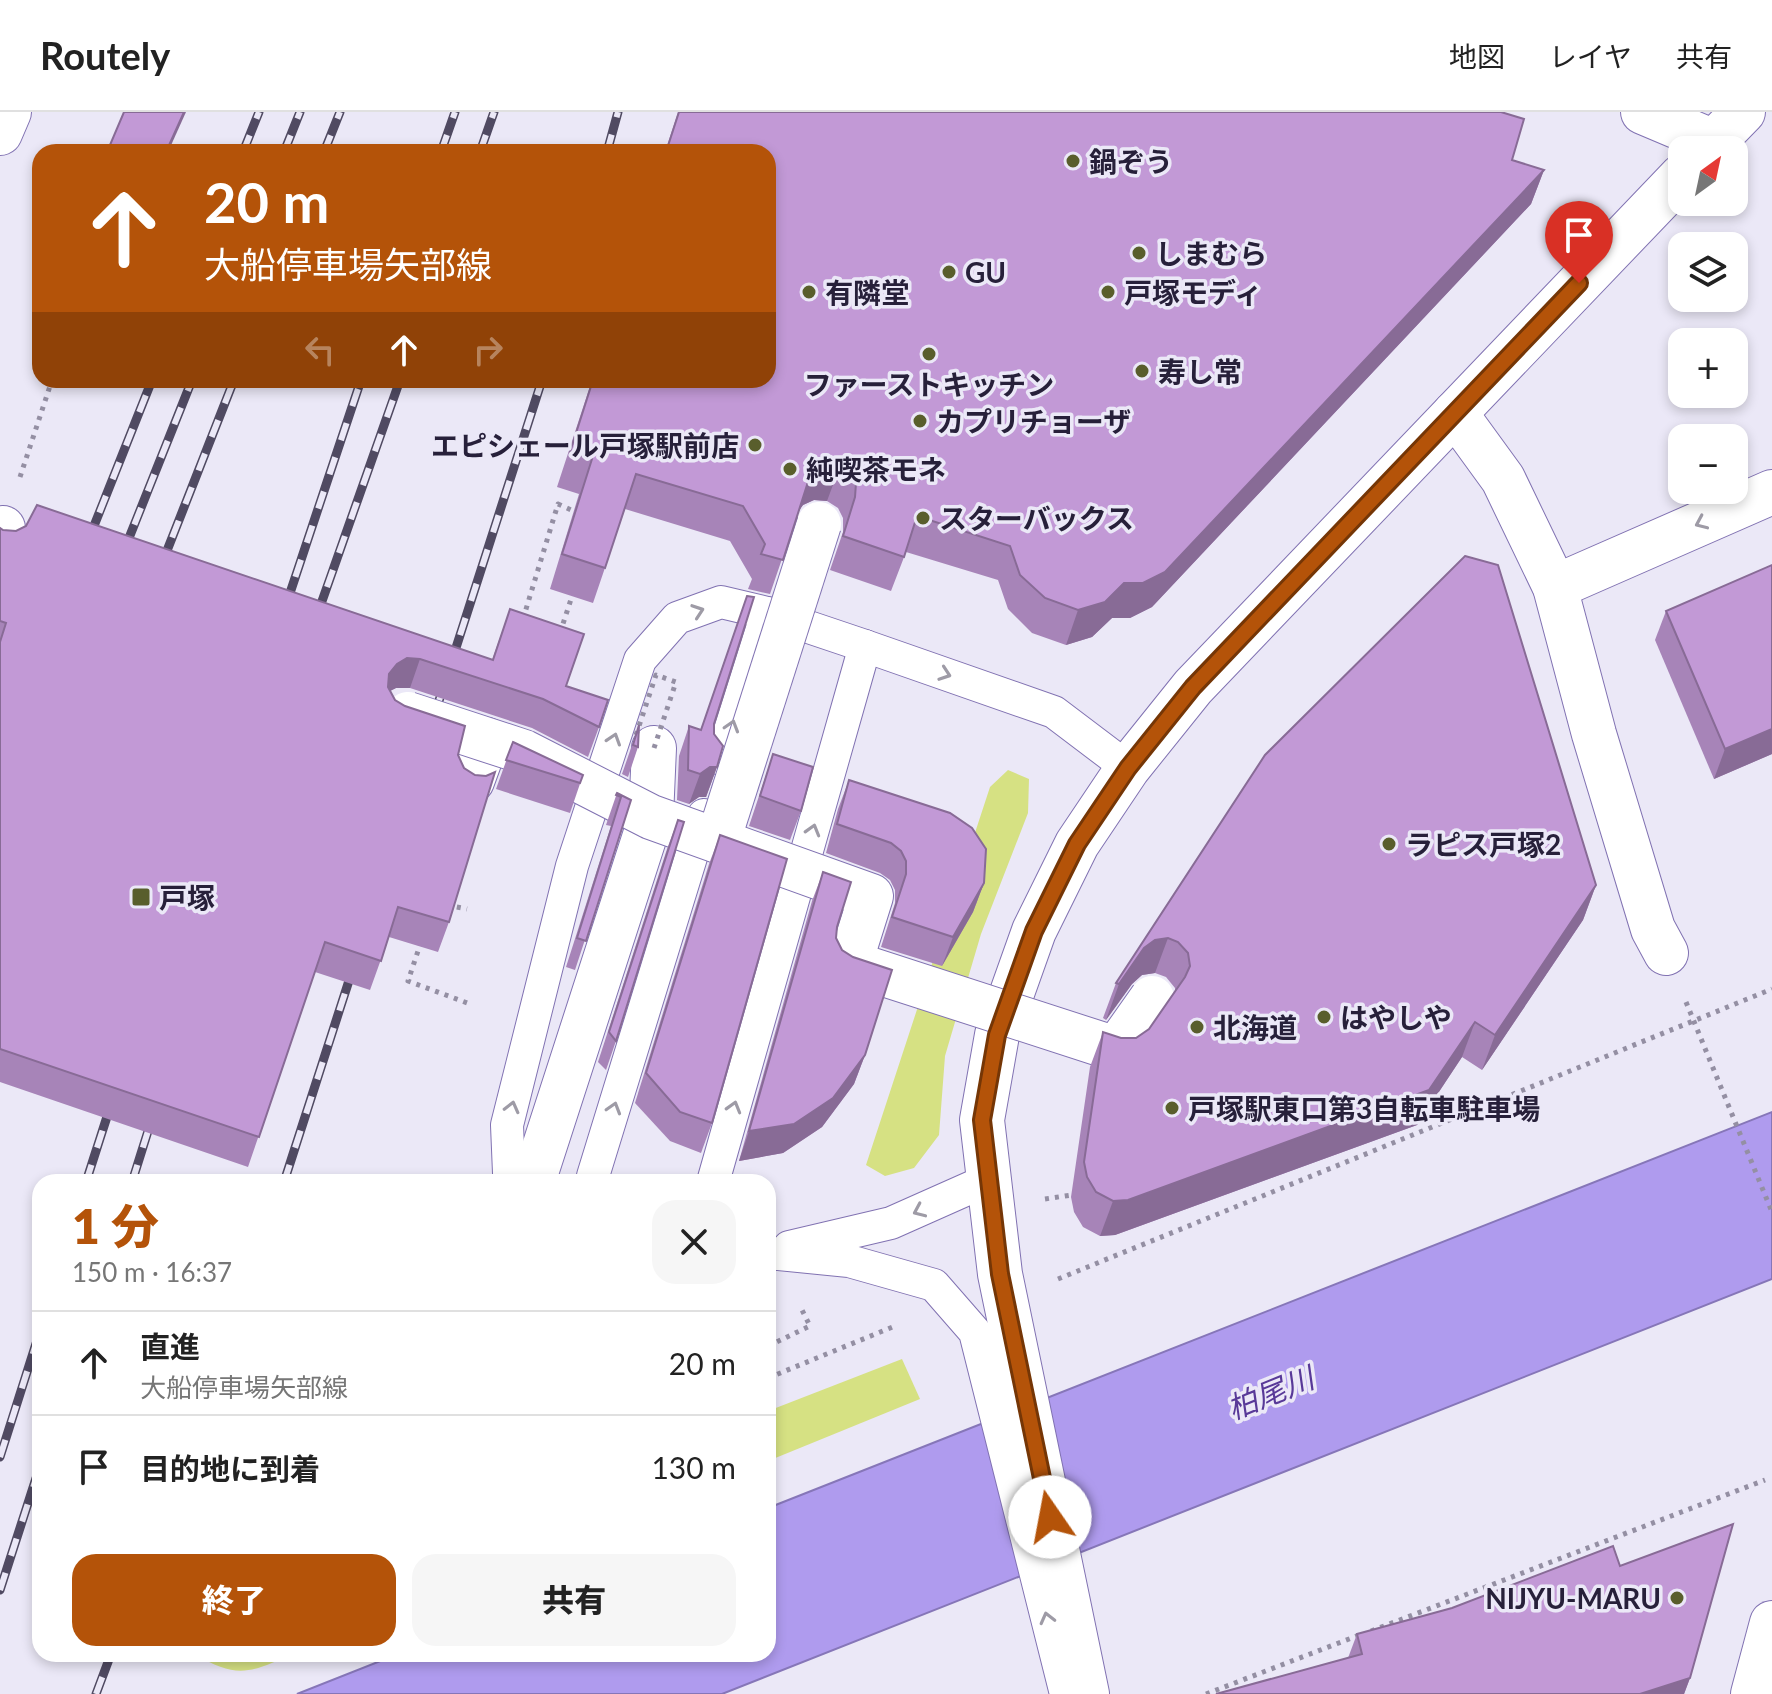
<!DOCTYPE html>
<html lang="ja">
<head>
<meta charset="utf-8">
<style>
  body { margin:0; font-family:Lato,"Noto Sans JP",sans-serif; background:#f6f6f6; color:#222; height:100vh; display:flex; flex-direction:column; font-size:30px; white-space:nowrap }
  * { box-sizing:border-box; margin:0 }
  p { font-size:26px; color:#767676 }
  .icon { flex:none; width:44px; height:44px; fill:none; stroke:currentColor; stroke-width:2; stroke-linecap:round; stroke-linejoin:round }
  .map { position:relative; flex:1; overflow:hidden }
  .panel { position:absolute; left:32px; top:1062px; width:744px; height:488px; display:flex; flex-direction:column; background:#fff; border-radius:24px; box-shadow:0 4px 12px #0003 }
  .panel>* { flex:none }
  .hud { position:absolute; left:32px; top:32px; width:744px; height:244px; border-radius:24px; box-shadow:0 4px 12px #0003; background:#b45309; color:#fff; overflow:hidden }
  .needle { width:52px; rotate:33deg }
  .buttons { position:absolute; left:1668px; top:24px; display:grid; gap:16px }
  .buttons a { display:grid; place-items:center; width:80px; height:80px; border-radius:16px; background:#fff; box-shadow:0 4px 12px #0003; font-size:40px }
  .pin { position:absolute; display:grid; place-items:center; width:68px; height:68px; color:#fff; margin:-82px -34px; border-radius:50% 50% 50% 0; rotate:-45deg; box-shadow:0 0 8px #0007 }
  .pin .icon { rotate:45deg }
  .me { position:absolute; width:88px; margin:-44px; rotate:348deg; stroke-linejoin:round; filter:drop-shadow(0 0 6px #0008) }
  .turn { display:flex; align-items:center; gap:28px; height:168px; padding:0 40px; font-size:36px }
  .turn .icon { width:104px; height:104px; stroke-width:2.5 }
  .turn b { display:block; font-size:56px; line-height:68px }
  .lanes { display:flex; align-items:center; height:76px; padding:0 40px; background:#0003; justify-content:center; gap:40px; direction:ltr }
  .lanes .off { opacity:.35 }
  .round { display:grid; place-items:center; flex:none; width:84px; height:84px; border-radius:24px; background:#f6f6f6 }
  .head { display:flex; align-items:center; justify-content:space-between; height:136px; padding:0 40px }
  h1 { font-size:48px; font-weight:800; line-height:60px; color:#b45309 }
  .primary-button { display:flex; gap:16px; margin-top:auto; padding:16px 40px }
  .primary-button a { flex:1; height:92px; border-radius:24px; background:#b45309; color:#fff; font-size:32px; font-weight:800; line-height:92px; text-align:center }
  .primary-button a+a { background:#f6f6f6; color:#222 }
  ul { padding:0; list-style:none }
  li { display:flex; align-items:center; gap:24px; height:104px; padding:0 40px; border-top:2px solid #e0e0e0 }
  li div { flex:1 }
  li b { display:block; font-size:30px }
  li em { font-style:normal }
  header { display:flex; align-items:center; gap:48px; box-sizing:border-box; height:112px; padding:0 40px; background:#fff; border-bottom:2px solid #e0e0e0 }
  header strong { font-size:38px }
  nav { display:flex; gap:44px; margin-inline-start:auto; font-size:28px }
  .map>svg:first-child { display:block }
  .green { fill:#d6e183 }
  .water { fill:#af9bee; stroke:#8676b8; stroke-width:2 }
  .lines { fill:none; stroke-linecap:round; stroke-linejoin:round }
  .service-casing { stroke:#8172b2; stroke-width:34 }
  .pedestrian-casing { stroke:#8172b2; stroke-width:46 }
  .minor-casing { stroke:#8172b2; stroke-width:46 }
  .tertiary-casing { stroke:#8172b2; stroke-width:46 }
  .secondary-casing { stroke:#8172b2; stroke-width:46 }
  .path { stroke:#948fa3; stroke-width:5; stroke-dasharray:4 6; stroke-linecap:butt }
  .service { stroke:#fff; stroke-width:32 }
  .pedestrian { stroke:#fff; stroke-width:44 }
  .minor { stroke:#fff; stroke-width:44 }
  .tertiary { stroke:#fff; stroke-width:44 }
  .secondary { stroke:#fff; stroke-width:44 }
  .rail-casing { stroke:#504a62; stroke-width:9 }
  .rail { stroke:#ebe8f7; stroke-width:6; stroke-dasharray:18; stroke-linecap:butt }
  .pedestrian-bridge-casing { stroke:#8172b2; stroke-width:46; stroke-linecap:butt }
  .path-bridge { stroke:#948fa3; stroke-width:5; stroke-dasharray:4 6; stroke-linecap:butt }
  .pedestrian-bridge { stroke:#fff; stroke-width:44 }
  .wall { fill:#a784b8 }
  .shaded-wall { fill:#886b96 }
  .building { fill:#c299d6; stroke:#886b96; stroke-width:2 }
  .oneway { stroke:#9e9ba6 }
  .route-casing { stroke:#753606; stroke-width:20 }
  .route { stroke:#b45309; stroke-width:14 }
  .poi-dot { fill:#595e2c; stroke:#ebe8f7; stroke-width:3 }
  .labels { text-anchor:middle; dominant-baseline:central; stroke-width:7; stroke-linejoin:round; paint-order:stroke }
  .poi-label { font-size:28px; font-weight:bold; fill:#27203a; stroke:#ebe8f7; text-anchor:start }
  .water-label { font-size:30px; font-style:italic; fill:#583998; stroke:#ebe8f7 }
</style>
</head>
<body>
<header>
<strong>Routely</strong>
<nav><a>地図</a><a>レイヤ</a><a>共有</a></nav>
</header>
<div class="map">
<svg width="1772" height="1582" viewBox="0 0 1772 1582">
  <rect width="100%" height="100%" fill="#ebe8f7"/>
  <g class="green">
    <polygon points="1008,658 1029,667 1028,701 981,822 945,944 939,1023 914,1056 885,1064 866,1053 990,675"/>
    <polygon points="902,1247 920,1287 768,1349 768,1299"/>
    <path d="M194,1542h100c-44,18 -55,26 -100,0z"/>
  </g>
  <polygon class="water" points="1772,1000 1772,1167 722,1582 297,1582 398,1542 768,1542 768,1396"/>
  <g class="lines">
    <g class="service-casing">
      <g id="service">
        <polyline points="721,647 767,501"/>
        <polyline points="516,1070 509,1061 507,1013 572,754 640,548 677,506 721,490 767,501 865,534 1054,600 1128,656"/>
        <polyline points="596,1070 593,1064 704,703"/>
        <polyline points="713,1070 865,534"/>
        <polyline points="789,1135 891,1111 990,1067"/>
        <polyline points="768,1141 849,1149 934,1173 975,1220 1066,1582"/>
      </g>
    </g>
    <g class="pedestrian-casing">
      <g id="pedestrian">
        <polyline points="0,424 3,416"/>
        <polyline points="472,669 487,628"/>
        <polyline points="533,1070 651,705 654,636"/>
      </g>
    </g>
    <g class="minor-casing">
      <g id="minor">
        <polyline points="1643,0 1714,30"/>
        <polyline points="1455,301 1503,367 1555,475 1594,622 1653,817 1666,841"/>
        <polyline points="1555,475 1772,380"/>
      </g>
    </g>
    <g class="tertiary-casing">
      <g id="tertiary">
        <polyline points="0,21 9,0"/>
        <polyline points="1753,1582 1772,1511"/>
      </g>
    </g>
    <g class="secondary-casing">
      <g id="secondary">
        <polyline points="1706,38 1743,0"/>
        <polyline points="1087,1582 1000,1162 982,1008 997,923 1034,819 1077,732 1128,656 1193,575 1682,64"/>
      </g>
    </g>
    <g class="path">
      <polyline points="20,365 52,268"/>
      <polyline points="523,507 558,392 578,401"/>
      <polyline points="447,793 467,797"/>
      <polyline points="421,830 408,869 470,892"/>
      <polyline points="1686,890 1772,1100"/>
      <polyline points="1045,1087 1078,1082"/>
      <polyline points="1058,1167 1772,877"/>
      <polyline points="768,1234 810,1214 802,1198"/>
      <polyline points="768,1266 895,1214"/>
      <polyline points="1371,1519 1765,1368"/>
      <polyline points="1206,1582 1362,1522"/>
    </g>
    <use href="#service" class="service"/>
    <use href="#pedestrian" class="pedestrian"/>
    <use href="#minor" class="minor"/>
    <use href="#tertiary" class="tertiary"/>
    <use href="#secondary" class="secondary"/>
    <g class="rail-casing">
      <g id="rail">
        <polyline points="243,40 259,0"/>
        <polyline points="284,40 300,0"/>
        <polyline points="324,40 340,0"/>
        <polyline points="441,40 455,0"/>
        <polyline points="480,40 494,0"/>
        <polyline points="607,40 618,0"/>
        <polyline points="86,434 152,268"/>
        <polyline points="121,446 192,268"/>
        <polyline points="159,459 234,268"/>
        <polyline points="284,499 361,268"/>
        <polyline points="315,509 400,268"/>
        <polyline points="427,626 542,268"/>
        <polyline points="86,1070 113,986"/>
        <polyline points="132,1070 154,1000"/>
        <polyline points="284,1070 355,850"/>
        <polyline points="0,1345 40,1219"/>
        <polyline points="0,1478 40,1354"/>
        <polyline points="96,1582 111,1542"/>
      </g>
    </g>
    <use href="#rail" class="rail"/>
    <g class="pedestrian-bridge-casing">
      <g id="pedestrian-bridge">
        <polyline points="408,602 524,640 651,705 871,784 850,851 1116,937 1152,886"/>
        <polyline points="718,729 819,412"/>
      </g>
    </g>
    <g class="path-bridge">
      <polyline points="560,521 573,481"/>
      <polyline points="636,623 656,563 676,570 654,636"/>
    </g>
    <use href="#pedestrian-bridge" class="pedestrian-bridge"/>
  </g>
  <g class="wall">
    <polygon points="678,0 1501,0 1512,48 1544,58 1531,92 1152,495 1130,506 1112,506 1092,525 1066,533 1032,521 1008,497 998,468 906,440 891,479 830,458 843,420 843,406 838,396 827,389 814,388 803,393 798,400 770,482 748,477 752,467 730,429 625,397 593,491 550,477 579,382 557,375 592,268 768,268 768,40 665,40"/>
    <polygon points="0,416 3,418 492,548 510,497 566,574 599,615 588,645 532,616 410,576 396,576 390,579 395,588 458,643 449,810 438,840 389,825 370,878 315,860 248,1055 0,970"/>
    <polygon points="1666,499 1772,642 1714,667 1655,528"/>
    <polygon points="714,612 717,655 706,685 699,685 689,692 677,688 679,644 689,614 700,618"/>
    <polygon points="639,613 638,635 628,665 622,662"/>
    <polygon points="513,630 583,663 570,701 496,677"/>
    <polygon points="773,642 801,699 790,728 749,714"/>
    <polygon points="1265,643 1596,773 1583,808 1482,958 1462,945 1417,1013 1115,1123 1100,1124 1083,1115 1074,1100 1071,1085 1090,955 1103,920 1121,926 1136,926 1149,917 1175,879 1175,876 1166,865 1155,861 1142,863 1132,872 1106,908 1103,906 1116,871"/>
    <polygon points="849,668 984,771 973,800 942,854 881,835 895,791 895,778 890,768 880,761 826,741 838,697"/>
    <polygon points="617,681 631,688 575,858 566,855 611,714 606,713"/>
    <polygon points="678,708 616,929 606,958 598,950 667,737"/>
    <polygon points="720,723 712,1011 701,1041 670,1029 635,991 709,752"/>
    <polygon points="823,760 837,815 836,826 865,943 854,972 822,1015 783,1041 739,1049 812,789"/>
    <polygon points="1620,1454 1690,1566 1684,1582 1216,1582 1348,1546 1357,1522"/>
  </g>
  <g class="shaded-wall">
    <polygon points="184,0 186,0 168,40 166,40"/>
    <polygon points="1544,58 1531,92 1152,495 1130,506 1112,506 1092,525 1066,533 1078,498"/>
    <polygon points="827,353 840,354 827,389 814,388 803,393 795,404 808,370 815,358"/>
    <polygon points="407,546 420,547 410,576 396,576 386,581 389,562 397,552"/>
    <polygon points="1772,617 1772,642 1714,667 1725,637"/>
    <polygon points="710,655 717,655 706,685 699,685 689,692 700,662"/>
    <polygon points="984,771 973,800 942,854 953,825"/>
    <polygon points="1596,773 1583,808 1482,958 1495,923"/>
    <polygon points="1168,826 1155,861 1142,863 1132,872 1106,908 1119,872 1144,836 1155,828"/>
    <polygon points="1475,910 1462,945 1417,1013 1115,1123 1100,1124 1113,1089"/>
    <polygon points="865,943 854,972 822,1015 783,1041 739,1049 749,1019"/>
    <polygon points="1690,1566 1684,1582 1640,1582"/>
  </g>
  <g class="building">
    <polygon points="124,0 184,0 166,40 107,40"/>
    <polygon points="679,0 1501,0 1524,7 1512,48 1544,58 1165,460 1143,471 1124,471 1105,490 1078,498 1045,486 1020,463 1010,434 917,404 904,445 843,424 855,385 856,371 851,361 840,354 827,353 815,358 808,370 783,448 761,442 765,432 743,394 636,362 605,456 562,442 592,347 570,340 593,268 768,268 768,40 666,40"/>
    <polygon points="37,393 493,548 510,497 584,522 566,574 608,588 599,615 543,587 420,547 407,546 397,552 389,562 388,575 395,588 405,594 465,614 458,643 464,656 475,663 486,664 495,660 449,810 398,795 381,849 325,830 259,1025 0,937 0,530 6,511 0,509 0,416 3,418 16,419 26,414"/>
    <polygon points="1465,444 1498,453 1596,773 1495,923 1475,910 1429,978 1128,1088 1113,1089 1096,1080 1087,1065 1084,1050 1103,920 1121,926 1136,926 1149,917 1185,865 1190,854 1188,841 1178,830 1168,826 1155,828 1144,836 1119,872 1116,871 1265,643"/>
    <polygon points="1772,453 1772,617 1725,637 1666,499"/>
    <polygon points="747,484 754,485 714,612 714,622 723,634 717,655 710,655 700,662 688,658 689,614 701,618"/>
    <polygon points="639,613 638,635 633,633"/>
    <polygon points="513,630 583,663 580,671 506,648"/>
    <polygon points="773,642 813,655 801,699 760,684"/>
    <polygon points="849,668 950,701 972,716 986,737 984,771 953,825 892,805 906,762 906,749 901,739 891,731 837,712"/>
    <polygon points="617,681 631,688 586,829 577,826 621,685 616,683"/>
    <polygon points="678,708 684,710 616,929 609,920"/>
    <polygon points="720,723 787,747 712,1011 680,1000 646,961"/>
    <polygon points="823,760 851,770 837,815 836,826 842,838 853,845 892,858 865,943 833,986 794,1012 749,1019"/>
    <polygon points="1733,1412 1690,1566 1640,1582 1216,1582 1362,1542 1357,1522 1452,1496 1613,1434 1620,1454"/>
  </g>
  <defs><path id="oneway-chevron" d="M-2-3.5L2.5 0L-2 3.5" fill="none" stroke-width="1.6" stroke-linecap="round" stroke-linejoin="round" transform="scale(2)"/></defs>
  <g class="oneway">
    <use href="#oneway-chevron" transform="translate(1701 411) rotate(156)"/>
    <use href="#oneway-chevron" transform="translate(698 499) rotate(-19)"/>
    <use href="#oneway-chevron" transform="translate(945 562) rotate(19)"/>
    <use href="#oneway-chevron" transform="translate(732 614) rotate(-73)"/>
    <use href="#oneway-chevron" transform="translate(614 627) rotate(-72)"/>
    <use href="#oneway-chevron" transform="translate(813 718) rotate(-74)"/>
    <use href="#oneway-chevron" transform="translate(512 995) rotate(-76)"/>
    <use href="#oneway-chevron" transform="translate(734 995) rotate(-74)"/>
    <use href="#oneway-chevron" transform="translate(614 996) rotate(-73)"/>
    <use href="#oneway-chevron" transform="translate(919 1099) rotate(156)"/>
    <use href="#oneway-chevron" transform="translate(1047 1506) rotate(-104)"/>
  </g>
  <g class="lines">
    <g class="route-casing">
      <polyline id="route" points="1050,1405 1000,1162 982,1008 997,923 1034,819 1077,732 1128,656 1193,575 1579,171"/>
    </g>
    <use href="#route" class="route"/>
  </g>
  <g class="poi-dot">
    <circle cx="1073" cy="49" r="8"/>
    <circle cx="1139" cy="141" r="8"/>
    <circle cx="949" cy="160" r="8"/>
    <circle cx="809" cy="180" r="8"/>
    <circle cx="1108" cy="180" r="8"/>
    <circle cx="929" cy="242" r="8"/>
    <circle cx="1142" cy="259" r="8"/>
    <circle cx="920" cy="309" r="8"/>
    <circle cx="755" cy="333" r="8"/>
    <circle cx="790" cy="357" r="8"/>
    <circle cx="923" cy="406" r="8"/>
    <circle cx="1389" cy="732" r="8"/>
    <rect x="131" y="775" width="20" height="20" rx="4"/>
    <circle cx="1324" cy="905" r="8"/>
    <circle cx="1197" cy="915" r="8"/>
    <circle cx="1172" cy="996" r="8"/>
    <circle cx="1677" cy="1486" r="8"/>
  </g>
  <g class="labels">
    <g class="poi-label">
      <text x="1089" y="49">鍋ぞう</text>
      <text x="1155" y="141">しまむら</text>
      <text x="965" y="160">GU</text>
      <text x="825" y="180">有隣堂</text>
      <text x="1124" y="180">戸塚モディ</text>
      <text x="1158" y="259">寿し常</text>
      <text x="929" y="272" text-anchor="middle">ファーストキッチン</text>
      <text x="936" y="309">カプリチョーザ</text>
      <text x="739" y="333" text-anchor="end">エピシェール戸塚駅前店</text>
      <text x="806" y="357">純喫茶モネ</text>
      <text x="939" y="406">スターバックス</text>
      <text x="1405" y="732">ラピス戸塚2</text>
      <text x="159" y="785">戸塚</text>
      <text x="1340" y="905">はやしや</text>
      <text x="1213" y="915">北海道</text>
      <text x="1188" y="996">戸塚駅東口第3自転車駐車場</text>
      <text x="1661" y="1486" text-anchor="end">NIJYU-MARU</text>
    </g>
    <g class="water-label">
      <text transform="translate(1270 1280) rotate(-22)">柏尾川</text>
    </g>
  </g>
</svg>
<div class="buttons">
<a><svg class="needle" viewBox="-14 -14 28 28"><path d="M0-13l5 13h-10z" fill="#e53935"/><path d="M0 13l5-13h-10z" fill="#767676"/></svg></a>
<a><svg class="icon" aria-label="layers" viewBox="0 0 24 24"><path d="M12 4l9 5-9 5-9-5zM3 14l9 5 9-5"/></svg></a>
<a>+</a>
<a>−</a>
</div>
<div class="pin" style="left:1579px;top:171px;background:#d93025"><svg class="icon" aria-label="arrive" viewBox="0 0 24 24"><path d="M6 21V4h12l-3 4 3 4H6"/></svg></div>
<svg class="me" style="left:1050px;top:1405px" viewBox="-20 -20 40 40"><circle r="19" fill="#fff"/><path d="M0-13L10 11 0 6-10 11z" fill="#b45309"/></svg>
<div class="hud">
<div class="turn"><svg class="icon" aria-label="ahead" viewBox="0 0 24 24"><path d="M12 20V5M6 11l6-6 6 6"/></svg><div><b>20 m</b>大船停車場矢部線</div></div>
<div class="lanes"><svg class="icon off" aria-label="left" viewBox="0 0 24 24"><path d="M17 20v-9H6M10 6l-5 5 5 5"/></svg><svg class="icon" aria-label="ahead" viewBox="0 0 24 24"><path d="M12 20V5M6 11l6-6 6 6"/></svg><svg class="icon off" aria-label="right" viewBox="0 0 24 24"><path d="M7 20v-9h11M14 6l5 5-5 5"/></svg></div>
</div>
<section class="panel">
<div class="head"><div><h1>1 分</h1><p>150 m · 16:37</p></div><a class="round"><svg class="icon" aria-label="close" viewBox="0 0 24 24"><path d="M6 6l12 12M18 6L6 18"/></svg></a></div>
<ul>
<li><svg class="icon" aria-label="ahead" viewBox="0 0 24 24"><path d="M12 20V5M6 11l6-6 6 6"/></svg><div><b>直進</b><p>大船停車場矢部線</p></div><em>20 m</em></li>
<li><svg class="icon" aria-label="arrive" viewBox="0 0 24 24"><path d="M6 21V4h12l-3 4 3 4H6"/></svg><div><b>目的地に到着</b></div><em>130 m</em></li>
</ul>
<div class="primary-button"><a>終了</a><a>共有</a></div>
</section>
</div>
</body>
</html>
